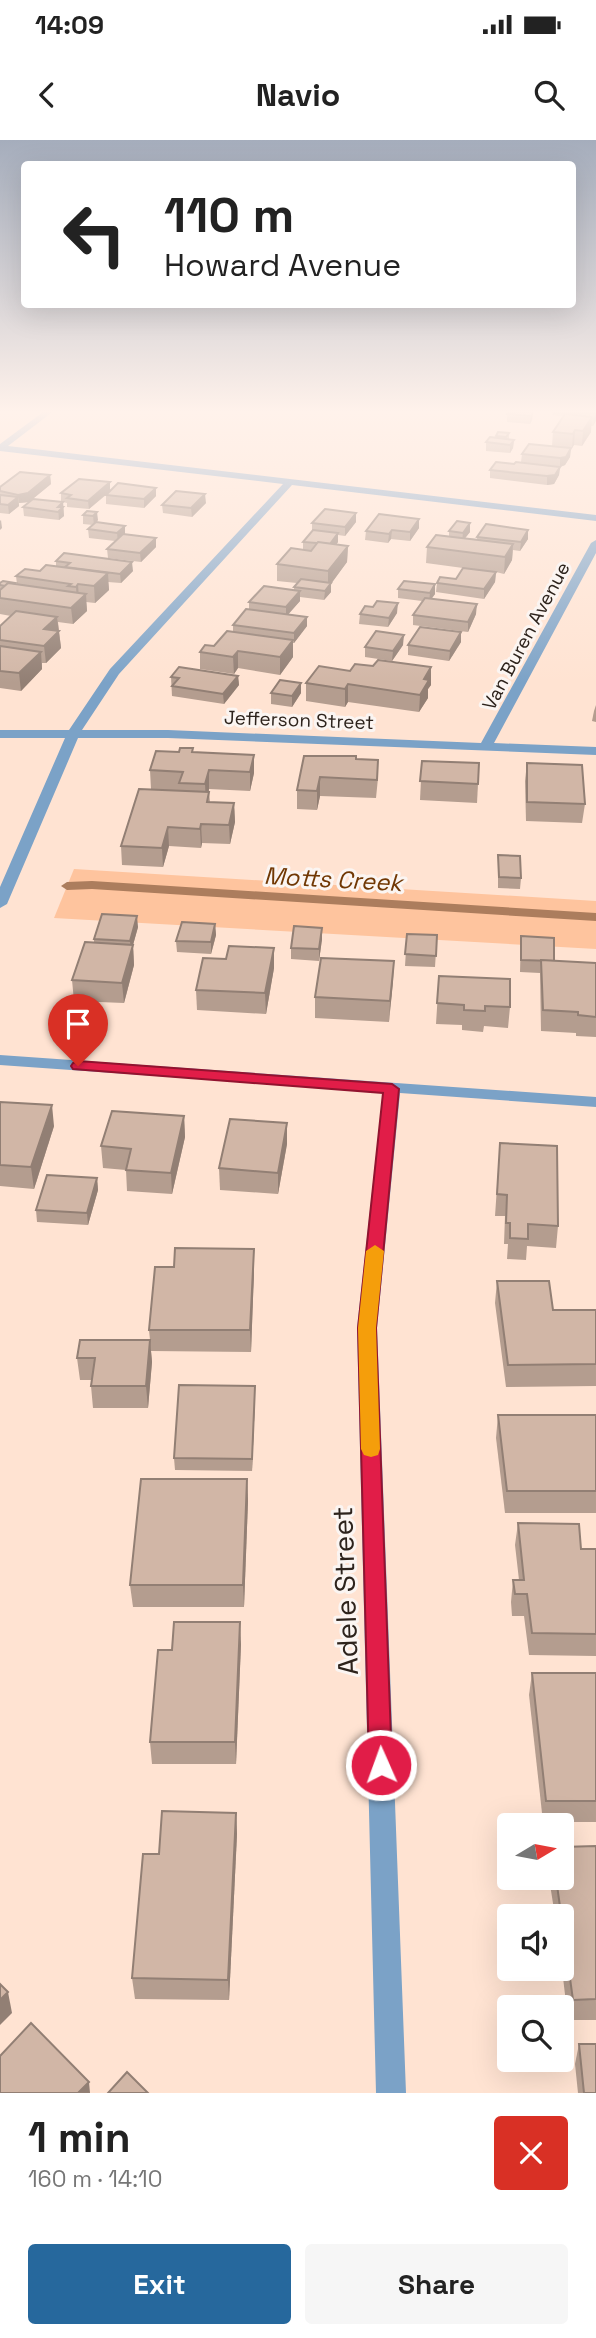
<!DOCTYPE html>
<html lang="en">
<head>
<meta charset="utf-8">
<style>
  body { margin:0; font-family:"Space Grotesk",sans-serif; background:#f6f6f6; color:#222; height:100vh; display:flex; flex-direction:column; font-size:26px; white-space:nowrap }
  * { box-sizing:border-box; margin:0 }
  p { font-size:23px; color:#767676 }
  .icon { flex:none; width:38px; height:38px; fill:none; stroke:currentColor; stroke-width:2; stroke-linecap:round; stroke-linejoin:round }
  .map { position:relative; height:1953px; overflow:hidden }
  .details { display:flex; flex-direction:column; background:#fff; flex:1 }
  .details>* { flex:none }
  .banner { position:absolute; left:21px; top:21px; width:555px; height:147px; border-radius:7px; box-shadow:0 7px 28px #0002; background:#fff; color:#222; overflow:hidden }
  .needle { width:46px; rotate:80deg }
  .tools { position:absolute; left:497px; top:1673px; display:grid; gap:14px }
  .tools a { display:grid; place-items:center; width:77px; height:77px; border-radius:7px; background:#fff; box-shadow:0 7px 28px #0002; font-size:35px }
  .pin { position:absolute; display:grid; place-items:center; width:60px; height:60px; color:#fff; margin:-72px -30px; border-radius:50% 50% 50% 0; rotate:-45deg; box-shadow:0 0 7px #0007 }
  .pin .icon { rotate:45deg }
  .me { position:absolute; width:77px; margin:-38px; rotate:358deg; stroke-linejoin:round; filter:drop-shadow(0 0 5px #0008) }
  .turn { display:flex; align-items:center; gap:24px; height:147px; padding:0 28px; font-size:32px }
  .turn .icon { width:91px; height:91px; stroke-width:2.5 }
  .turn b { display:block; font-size:49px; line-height:60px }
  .round { display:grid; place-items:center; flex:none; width:74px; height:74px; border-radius:7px; background:#f6f6f6 }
  .overview { display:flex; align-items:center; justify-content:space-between; height:119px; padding:0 28px }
  h1 { font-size:42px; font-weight:800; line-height:52px }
  .primary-button { display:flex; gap:14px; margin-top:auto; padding:14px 28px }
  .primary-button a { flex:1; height:80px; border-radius:7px; background:#26689d; color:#fff; font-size:28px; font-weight:800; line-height:80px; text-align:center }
  .primary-button a+a { background:#f6f6f6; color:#222 }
  .status { display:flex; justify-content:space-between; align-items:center; height:49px; padding:0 35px; background:#fff; direction:ltr }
  .status svg { height:19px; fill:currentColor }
  header { display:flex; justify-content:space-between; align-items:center; height:91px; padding:0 28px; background:#fff; font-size:32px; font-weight:800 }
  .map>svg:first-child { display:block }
  .green { fill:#fec49e }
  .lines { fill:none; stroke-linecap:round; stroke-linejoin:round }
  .stream { fill:#ac7d5d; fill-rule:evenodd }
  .minor { fill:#7ba2c7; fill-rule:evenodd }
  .wall { fill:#b49d8f }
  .shaded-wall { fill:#927f74 }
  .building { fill:#d1b6a6; stroke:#927f74; stroke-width:2 }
  .route { fill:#e11d48; stroke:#92132f; stroke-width:2 }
  .slow { fill:#f59e0b }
  .labels { text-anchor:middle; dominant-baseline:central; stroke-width:6; stroke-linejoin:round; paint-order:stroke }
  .far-street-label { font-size:19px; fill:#2d231c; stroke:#fbf5f2 }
  .water-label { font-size:24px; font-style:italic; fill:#713804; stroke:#fbf5f2 }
  .near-street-label { font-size:28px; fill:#2d231c; stroke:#fbf5f2 }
</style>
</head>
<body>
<div class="status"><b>14:09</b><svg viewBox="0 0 49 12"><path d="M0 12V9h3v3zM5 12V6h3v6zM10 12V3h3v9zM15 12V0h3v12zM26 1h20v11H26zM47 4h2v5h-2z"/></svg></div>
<header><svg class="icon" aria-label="back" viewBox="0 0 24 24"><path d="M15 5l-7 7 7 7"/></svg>Navio<svg class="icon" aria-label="search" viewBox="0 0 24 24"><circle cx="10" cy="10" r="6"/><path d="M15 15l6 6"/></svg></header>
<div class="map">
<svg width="596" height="1953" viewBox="0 0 596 1953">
  <rect width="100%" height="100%" fill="#ffe3d2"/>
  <polygon class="green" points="74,729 596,761 596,809 54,778"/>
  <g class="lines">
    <polygon class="stream" points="92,741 596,773 596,781 92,749 67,750 61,746 67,742"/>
    <g class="minor">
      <polygon points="46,270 55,270 8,306 596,375 596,381 292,345 119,534 82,590 168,590 481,603 591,403 596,400 596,413 494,603 596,607 596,615 168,598 78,598 7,764 0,768 0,747 65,598 0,598 0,590 69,590 110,529 283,344 0,311 0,304"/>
      <polygon points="0,915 596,957 596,967 400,953 377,1188 406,1953 376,1953 357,1188 383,952 0,925"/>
    </g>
  </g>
  <g class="wall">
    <polygon points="553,270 596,270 593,286 591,286 591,292 582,306 574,305 572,308 552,306 553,292 563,276 552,275"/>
    <polygon points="533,272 532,280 530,284 507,282 507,274"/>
    <polygon points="509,293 509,299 514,300 513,308 510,313 486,311 486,302 496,298 496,296"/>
    <polygon points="571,308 570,317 565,325 560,327 559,335 554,344 547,345 490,338 490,330 521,322 522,314"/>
    <polygon points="50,335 51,344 29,362 19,363 19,366 9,374 0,373 0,347"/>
    <polygon points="110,342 110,351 156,356 144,368 106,364 106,355 89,369 67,367 67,363 63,362 64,376 59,380 24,376 23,367 61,362 61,353"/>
    <polygon points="206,363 192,377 163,373 162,365"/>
    <polygon points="87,371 98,380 96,382 156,407 141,422 108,418 107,409 115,401 89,398 88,389 93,385 83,384 83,375"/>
    <polygon points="419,379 419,388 410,401 391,399 388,403 365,400 366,391"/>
    <polygon points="356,382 345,396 338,395 338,402 336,405 348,406 347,422 331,443 331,452 324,460 300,457 300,461 288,474 307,477 307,486 294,503 293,503 293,517 280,535 238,528 234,534 200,529 200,512 214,506 233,491 233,485 249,469 249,462 294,450 294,447 297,443 277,441 277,424 303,410 303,402 312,391 312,383"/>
    <polygon points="470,383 470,392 465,398 477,399 477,397 528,390 528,399 520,411 513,410 512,420 504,434 496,432 495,442 484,459 436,452 437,443 456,439 463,428 426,423 427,407 449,396 449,391"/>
    <polygon points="56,421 133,431 121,443 108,442 109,450 95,463 86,462 87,471 73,484 58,482 61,508 46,523 42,523 42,529 21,551 0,548 0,486 11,476 0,474 0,443 15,443 15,444 17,444 16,436 56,426"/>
    <polygon points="398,449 435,454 432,458 476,474 468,492 413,485 413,475 422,461 398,458"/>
    <polygon points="373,467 397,473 388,487 359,484 360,474"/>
    <polygon points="461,502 449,521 408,515 408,505"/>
    <polygon points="403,505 392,521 365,517 365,507"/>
    <polygon points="373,526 431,527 431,545 428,549 428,558 419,572 348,562 345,567 306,561 306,543 350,531"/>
    <polygon points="238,536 239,545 224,564 172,556 171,537"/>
    <polygon points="301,543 301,553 292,567 271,564 271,553"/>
    <polygon points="596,565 596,582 592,581 594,571"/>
    <polygon points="193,608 193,612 254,633 250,651 209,649 209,652 210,662 234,663 235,682 230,704 202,703 201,708 169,706 163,727 122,725 121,706 180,651 151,649 150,630 179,612"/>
    <polygon points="356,619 378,638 376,658 320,656 317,670 297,669 297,650"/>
    <polygon points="422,621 478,644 477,663 420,660"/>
    <polygon points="527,623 585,664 582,683 526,681 525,641"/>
    <polygon points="498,715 521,738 520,749 498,748"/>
    <polygon points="215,784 216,795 211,814 177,812 176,801"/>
    <polygon points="138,787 133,805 134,825 124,863 74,861 72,840 94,803 94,799"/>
    <polygon points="322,788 322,799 319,821 291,819 291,808"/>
    <polygon points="407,794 437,795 435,827 405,826"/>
    <polygon points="521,796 554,821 596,823 596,897 576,896 576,893 541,891 540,833 520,832"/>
    <polygon points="274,808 274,828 266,874 197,870 196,850 226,819"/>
    <polygon points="394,821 389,882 315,878 315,857"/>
    <polygon points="439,836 510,867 508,888 484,886 483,892 462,890 462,885 436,884"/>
    <polygon points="0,962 54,986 34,1049 0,1046"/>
    <polygon points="184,976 185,997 172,1054 127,1051 126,1030 103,1028 101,1006"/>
    <polygon points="500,1003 558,1086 556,1108 527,1106 526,1120 507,1119 508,1104 504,1104 505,1076 495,1076"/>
    <polygon points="287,1004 278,1054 220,1050 219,1028"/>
    <polygon points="97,1038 98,1050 88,1085 37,1082 36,1070"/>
    <polygon points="254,1109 254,1131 251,1212 151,1211 152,1222 148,1268 93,1268 91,1246 92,1240 80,1240 77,1218 150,1200 149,1190 174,1127"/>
    <polygon points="497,1141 553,1170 596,1170 596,1246 506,1247 495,1163"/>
    <polygon points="255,1258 252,1331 175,1330 174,1318"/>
    <polygon points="498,1275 596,1275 596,1373 505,1373 496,1298"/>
    <polygon points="247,1339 248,1361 244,1467 133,1467 130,1445"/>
    <polygon points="518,1383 581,1409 596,1409 596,1516 529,1515 524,1476 512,1476 511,1462 513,1440 519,1440 515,1405"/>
    <polygon points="241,1504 236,1624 152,1624 150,1602 172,1510"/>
    <polygon points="532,1533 596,1533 596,1682 543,1682 529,1555"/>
    <polygon points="236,1673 237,1694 229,1860 135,1859 132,1838 159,1714"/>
    <polygon points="596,1706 596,1880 568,1880 562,1829 562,1776 555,1776 549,1738 562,1738"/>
    <polygon points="579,1904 596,1953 578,1953 575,1924"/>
  </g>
  <g class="shaded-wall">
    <polygon points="596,270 596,281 593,286 595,271"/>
    <polygon points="533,272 532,280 530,284 531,276"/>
    <polygon points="592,277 591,292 582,306 583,291"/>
    <polygon points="575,290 574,305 572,308 573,294"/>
    <polygon points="514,300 513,308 510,313 510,305"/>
    <polygon points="571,308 570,317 565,325 560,327 560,318"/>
    <polygon points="560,327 559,335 554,344 547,345 547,336"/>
    <polygon points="50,335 51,344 29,362 19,363 18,355"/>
    <polygon points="110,342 110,351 89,369 88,361"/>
    <polygon points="156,348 156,356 144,368 144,359"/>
    <polygon points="205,354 206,363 192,377 191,368"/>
    <polygon points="18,357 19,366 9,374 8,365"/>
    <polygon points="63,362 64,376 59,380 58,367"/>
    <polygon points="97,372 98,380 94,385 93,376"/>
    <polygon points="356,373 356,382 345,396 345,387"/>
    <polygon points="419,379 419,388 410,401 410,392"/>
    <polygon points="1,380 2,388 0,390 0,381"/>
    <polygon points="470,383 470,392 462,402 463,393"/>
    <polygon points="125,386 125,395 118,402 117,393"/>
    <polygon points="392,390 391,399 388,403 389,394"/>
    <polygon points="528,390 528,399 520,411 521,402"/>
    <polygon points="338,393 338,402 329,414 329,405"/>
    <polygon points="156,398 156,407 141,422 140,413"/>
    <polygon points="513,404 512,420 504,434 505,417"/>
    <polygon points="348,406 347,422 331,444 331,443 331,452 324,460 325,451 328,447 328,431"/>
    <polygon points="132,422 133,431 121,443 120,434"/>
    <polygon points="496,432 495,442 484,459 484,449"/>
    <polygon points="108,433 109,450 95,463 94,446"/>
    <polygon points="78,444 79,460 86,454 87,471 73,484 71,468 77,462 76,447"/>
    <polygon points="435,444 435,454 429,462 430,453"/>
    <polygon points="300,451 300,461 286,477 286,467"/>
    <polygon points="398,463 397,473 388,487 389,478"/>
    <polygon points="477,464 476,474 468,492 468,482"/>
    <polygon points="57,477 61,508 46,523 44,506 44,489"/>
    <polygon points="307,477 307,486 294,503 294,493"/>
    <polygon points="461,492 461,502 449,521 450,511"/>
    <polygon points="404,495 403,505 392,521 393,511"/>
    <polygon points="293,500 293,517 280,535 280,517"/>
    <polygon points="238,511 238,528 234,534 233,517"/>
    <polygon points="41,512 42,529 21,551 19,533"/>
    <polygon points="431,527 431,545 428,549 428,558 419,572 420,555 424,539"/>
    <polygon points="238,536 239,545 224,564 223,554"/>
    <polygon points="301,543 301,553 292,567 292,556"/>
    <polygon points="348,544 348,562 345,567 345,549"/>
    <polygon points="254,615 254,633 250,651 250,632"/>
    <polygon points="209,630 209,649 206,663 205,644"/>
    <polygon points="320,637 320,656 317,670 317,651"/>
    <polygon points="234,663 235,682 230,704 229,685"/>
    <polygon points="201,684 202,703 201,708 200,689"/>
    <polygon points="168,687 169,706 163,727 162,708"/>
    <polygon points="137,776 138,787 131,812 130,801"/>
    <polygon points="215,784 216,795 211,814 211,802"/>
    <polygon points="322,788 322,799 319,821 319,809"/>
    <polygon points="133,805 134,825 124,863 122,843"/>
    <polygon points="274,808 274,828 266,874 265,853"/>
    <polygon points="394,821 393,842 389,882 390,861"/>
    <polygon points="52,965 54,986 34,1049 31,1027"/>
    <polygon points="184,976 185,997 172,1054 171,1033"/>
    <polygon points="287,983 287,1004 278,1054 278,1033"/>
    <polygon points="97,1038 98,1050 88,1085 87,1073"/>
    <polygon points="254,1109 254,1131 251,1212 250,1190"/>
    <polygon points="150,1200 152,1222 148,1268 146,1246"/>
    <polygon points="255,1246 255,1258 252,1331 252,1319"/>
    <polygon points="247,1339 248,1361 244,1467 243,1445"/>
    <polygon points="240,1482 241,1504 236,1624 235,1602"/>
    <polygon points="236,1673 237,1694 229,1860 228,1840"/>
    <polygon points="8,1852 12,1873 0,1885 0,1860"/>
    <polygon points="89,1942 90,1953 78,1953"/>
  </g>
  <g class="building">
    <polygon points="510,270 533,272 531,276 507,274"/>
    <polygon points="576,270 596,270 595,271"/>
    <polygon points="565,274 592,277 583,291 575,290 573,294 553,292"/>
    <polygon points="498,292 509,293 506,297 496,296"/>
    <polygon points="490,297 514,300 510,305 486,302"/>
    <polygon points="529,304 571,308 566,317 560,318 522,314"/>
    <polygon points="496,322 514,324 516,322 560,327 555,335 547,336 490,330"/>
    <polygon points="20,332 50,335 28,353 18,355 0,351 0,347"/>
    <polygon points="79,339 110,342 88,361 67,358 71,355 61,353"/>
    <polygon points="118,343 156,348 144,359 106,355"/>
    <polygon points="176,351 205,354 191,368 162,365"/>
    <polygon points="0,355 18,357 8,365 0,364"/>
    <polygon points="33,359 63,362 58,367 63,367 58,372 23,367"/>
    <polygon points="325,369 356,373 345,387 312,383"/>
    <polygon points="87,371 97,372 93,376 83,375"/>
    <polygon points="379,374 419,379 410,392 392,390 389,394 366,391"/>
    <polygon points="457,381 470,383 463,393 449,391"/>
    <polygon points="96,382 125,386 117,393 88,389"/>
    <polygon points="486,384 528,390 521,402 477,397"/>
    <polygon points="313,390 338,393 330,404 303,402"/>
    <polygon points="123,394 156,398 140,413 107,409"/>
    <polygon points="436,395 513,404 505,417 427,407"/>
    <polygon points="318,402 348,406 328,431 277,424 291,408 311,411"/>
    <polygon points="64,413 132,422 120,434 65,427 70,423 56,421"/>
    <polygon points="46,425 108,433 94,446 78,444 76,447 68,446 71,444 16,436 25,429 40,431"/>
    <polygon points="463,428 496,432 484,449 437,443 440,437 456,439"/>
    <polygon points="301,439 331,443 325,451 294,447"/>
    <polygon points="3,441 15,443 13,444 8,443 5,446 0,445 0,443"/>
    <polygon points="404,441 435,444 430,453 398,449"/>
    <polygon points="8,443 86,454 71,468 0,458 0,450"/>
    <polygon points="264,446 300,451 286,467 249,462"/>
    <polygon points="425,458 477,464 468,482 413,475"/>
    <polygon points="377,461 398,463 389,478 360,474 365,466 373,467"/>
    <polygon points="246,469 307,477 294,493 233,485"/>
    <polygon points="16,471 57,477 44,489 59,491 44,506 0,500 0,486"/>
    <polygon points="420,487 461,492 450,511 408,505"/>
    <polygon points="227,491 293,500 280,517 238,511 233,517 200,512 205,505 214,506"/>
    <polygon points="376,491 404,495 393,511 365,507"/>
    <polygon points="0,506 41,512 19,533 0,531"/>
    <polygon points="378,520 431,527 424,539 429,540 420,555 348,544 345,549 306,543 319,526 350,531 355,524 373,526"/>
    <polygon points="179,527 238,536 223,554 172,546 179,538 171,537"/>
    <polygon points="280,540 301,543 292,556 271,553"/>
    <polygon points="180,608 193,608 192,612 254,615 250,632 209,630 205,644 179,643 183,632 150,630 156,611 179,612"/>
    <polygon points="304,616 356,616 356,619 378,620 377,640 320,637 317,651 297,650"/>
    <polygon points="422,621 479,623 478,644 420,641"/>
    <polygon points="527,623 582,625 585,664 527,662"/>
    <polygon points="139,649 209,652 207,662 234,663 229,685 201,684 200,689 168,687 162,708 121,706"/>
    <polygon points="498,715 520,716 521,738 499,737"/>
    <polygon points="102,774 137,776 130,801 94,799"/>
    <polygon points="182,782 215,784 211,802 176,801"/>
    <polygon points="294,786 322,788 319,809 291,808"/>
    <polygon points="407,794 437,795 436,816 405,814"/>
    <polygon points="521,796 554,798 554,821 521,820"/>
    <polygon points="85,802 133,805 122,843 72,840"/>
    <polygon points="229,806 274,808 265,853 196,850 203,818 226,819"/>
    <polygon points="321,818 394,821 390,861 315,857"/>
    <polygon points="541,820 596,823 596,877 578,875 578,872 543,870"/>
    <polygon points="439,836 510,839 510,867 485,866 485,871 464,870 464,865 437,863"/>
    <polygon points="0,962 52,965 31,1027 0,1025"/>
    <polygon points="112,971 184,976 171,1033 126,1030 131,1009 101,1006"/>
    <polygon points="230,979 287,983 278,1033 219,1028"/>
    <polygon points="500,1003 557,1006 558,1086 528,1084 528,1099 510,1098 510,1083 506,1083 507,1055 497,1054"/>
    <polygon points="47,1035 97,1038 87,1073 36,1070"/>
    <polygon points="175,1108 254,1109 250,1190 149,1190 155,1127 174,1127"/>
    <polygon points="497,1141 549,1141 553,1170 596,1170 596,1224 508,1225"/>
    <polygon points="80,1200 150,1200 146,1246 91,1246 95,1218 77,1218"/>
    <polygon points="179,1245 255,1246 252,1319 174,1318"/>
    <polygon points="498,1275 596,1275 596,1351 507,1351"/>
    <polygon points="141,1339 247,1339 243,1445 130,1445"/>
    <polygon points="518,1383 579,1384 581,1409 596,1409 596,1494 532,1493 527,1454 515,1454 513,1440 524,1440"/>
    <polygon points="174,1482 240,1482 235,1602 150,1602 158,1510 172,1510"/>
    <polygon points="532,1533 596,1533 596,1661 546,1661"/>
    <polygon points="162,1671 236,1673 228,1840 132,1838 143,1714 159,1714"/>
    <polygon points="596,1706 596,1859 573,1860 556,1738 562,1738 562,1707"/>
    <polygon points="0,1844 8,1852 0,1860"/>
    <polygon points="31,1883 89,1942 78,1953 0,1953 0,1916"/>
    <polygon points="579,1904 596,1904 596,1953 584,1953"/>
    <polygon points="127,1932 148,1953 108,1953"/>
  </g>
  <linearGradient id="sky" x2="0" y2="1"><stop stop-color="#a5adbc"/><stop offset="0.5" stop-color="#fff2eb"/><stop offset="1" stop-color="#fff2eb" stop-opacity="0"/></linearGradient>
  <rect width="596" height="543" fill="url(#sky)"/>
  <polygon class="route" points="78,921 392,944 399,949 376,1188 392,1625 389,1633 381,1636 373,1633 369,1625 358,1188 383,953 73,929 71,926 73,923"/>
  <polygon class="slow" points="375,1105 384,1111 376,1188 380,1309 378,1315 371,1317 364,1315 361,1309 358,1188 366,1111"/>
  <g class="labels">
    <g class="far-street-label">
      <text transform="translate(526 496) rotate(-62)">Van Buren Avenue</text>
      <text transform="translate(299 580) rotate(2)">Jefferson Street</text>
    </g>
    <g class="water-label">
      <text transform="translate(333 739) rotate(3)">Motts Creek</text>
    </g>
    <g class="near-street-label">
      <text transform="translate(345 1451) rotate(-92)">Adele Street</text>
    </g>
  </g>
</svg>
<div class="tools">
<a><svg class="needle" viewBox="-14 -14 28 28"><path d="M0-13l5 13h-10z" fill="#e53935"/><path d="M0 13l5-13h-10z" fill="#767676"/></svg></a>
<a><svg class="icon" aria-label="sound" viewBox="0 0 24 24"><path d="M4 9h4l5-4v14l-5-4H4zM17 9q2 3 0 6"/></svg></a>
<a><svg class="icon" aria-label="search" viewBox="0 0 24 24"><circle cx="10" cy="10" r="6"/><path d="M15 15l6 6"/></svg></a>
</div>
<div class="pin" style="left:78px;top:926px;background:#d93025"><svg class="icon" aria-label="arrive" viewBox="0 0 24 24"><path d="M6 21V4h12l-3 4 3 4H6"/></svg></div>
<svg class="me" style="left:381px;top:1625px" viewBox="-20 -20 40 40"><circle r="17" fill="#e11d48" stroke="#fff" stroke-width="3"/><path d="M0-11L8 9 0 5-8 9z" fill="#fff"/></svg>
<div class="banner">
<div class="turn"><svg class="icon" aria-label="left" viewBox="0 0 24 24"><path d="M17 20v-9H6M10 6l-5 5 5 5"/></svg><div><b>110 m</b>Howard Avenue</div></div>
</div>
</div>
<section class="details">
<div class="overview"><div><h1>1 min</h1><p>160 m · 14:10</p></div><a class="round" style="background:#d93025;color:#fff"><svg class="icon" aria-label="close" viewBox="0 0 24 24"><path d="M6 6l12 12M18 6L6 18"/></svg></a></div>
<div class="primary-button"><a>Exit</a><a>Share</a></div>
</section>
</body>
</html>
